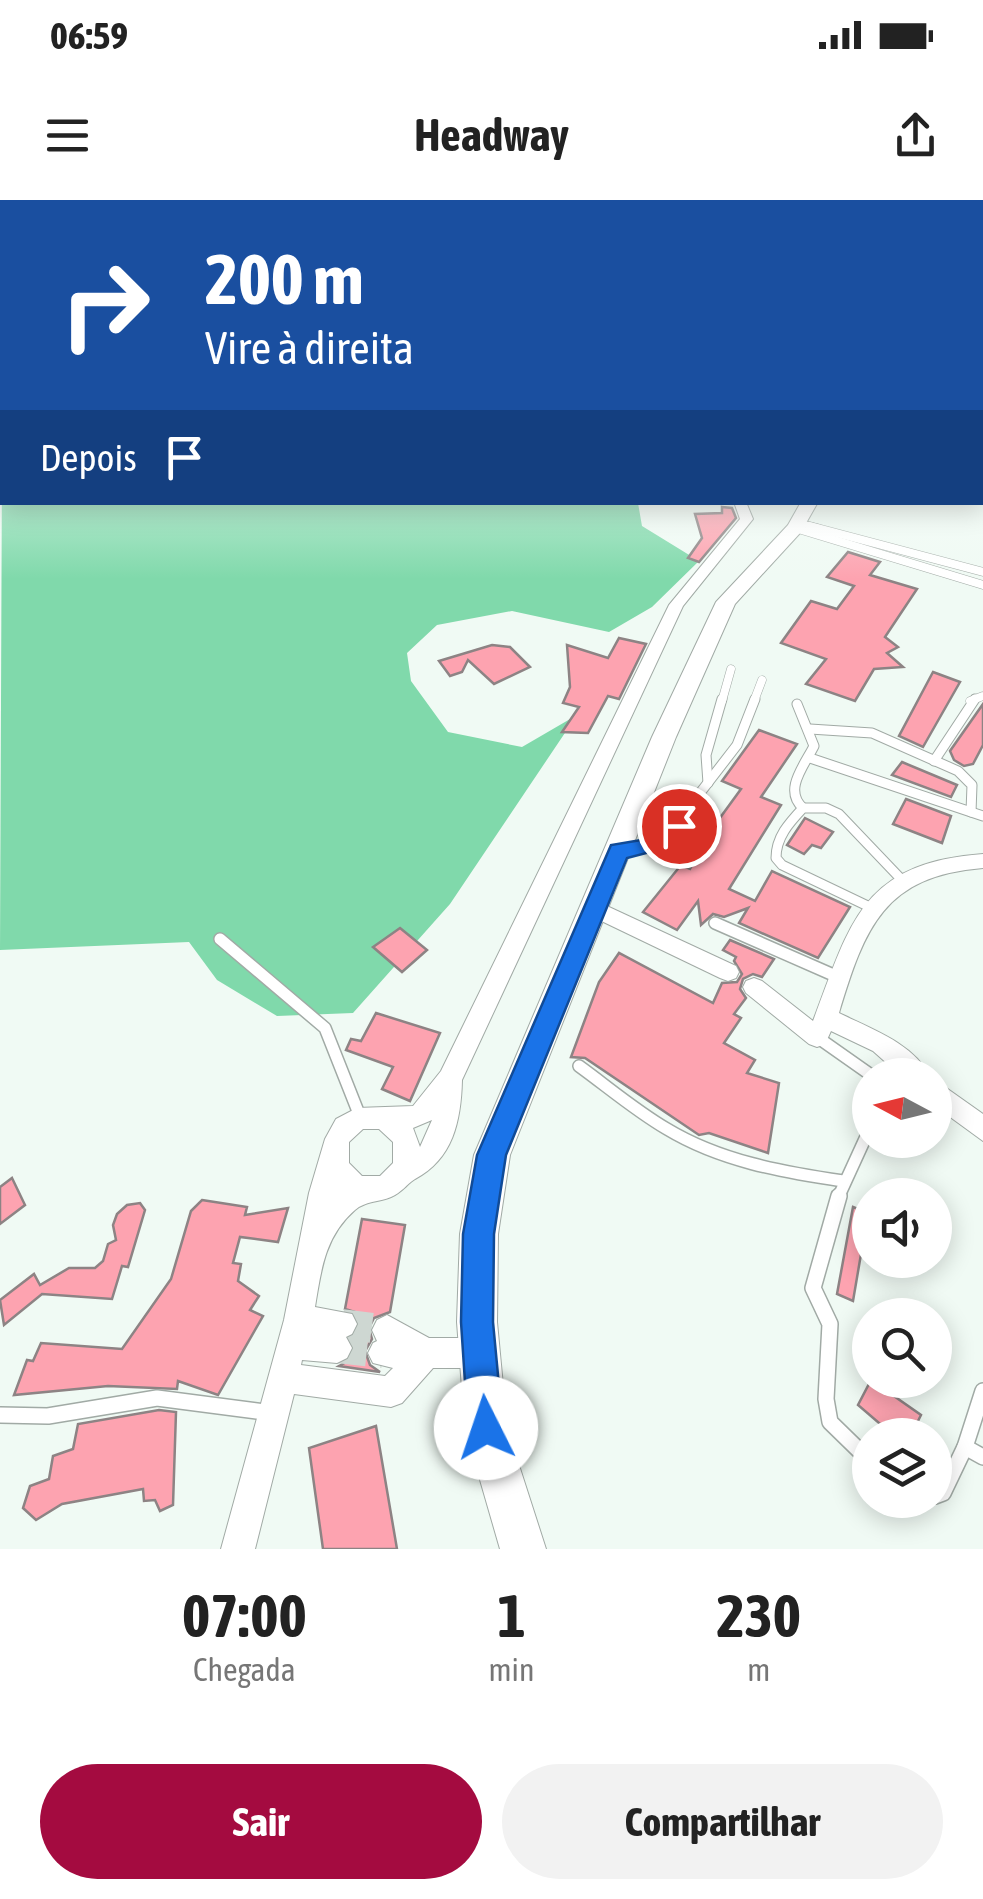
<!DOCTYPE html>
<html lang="pt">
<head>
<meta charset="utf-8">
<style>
  body { margin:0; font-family:"Asap Condensed",sans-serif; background:#f2f2f2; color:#222; height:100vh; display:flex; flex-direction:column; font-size:38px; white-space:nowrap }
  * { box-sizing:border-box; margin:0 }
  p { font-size:32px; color:#767676 }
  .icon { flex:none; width:55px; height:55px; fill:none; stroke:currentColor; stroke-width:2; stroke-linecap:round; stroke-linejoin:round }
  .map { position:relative; height:1349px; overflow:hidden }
  .sheet { display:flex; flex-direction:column; background:#fff; flex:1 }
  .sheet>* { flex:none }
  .top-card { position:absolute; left:0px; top:0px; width:985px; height:305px; box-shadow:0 5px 25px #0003; background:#1a4fa0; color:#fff; overflow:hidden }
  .needle { width:65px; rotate:277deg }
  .tools { position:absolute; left:852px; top:858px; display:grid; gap:20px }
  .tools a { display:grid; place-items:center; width:100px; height:100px; border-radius:50%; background:#fff; box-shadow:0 5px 25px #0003; font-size:50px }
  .pin { position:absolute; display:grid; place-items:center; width:85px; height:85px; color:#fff; margin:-42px; border:5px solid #fff; border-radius:50%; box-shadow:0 2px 10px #0007 }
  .me { position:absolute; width:110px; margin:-55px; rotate:356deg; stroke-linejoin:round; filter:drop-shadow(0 0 8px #0008) }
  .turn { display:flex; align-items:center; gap:35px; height:210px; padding:0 40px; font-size:45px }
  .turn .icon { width:130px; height:130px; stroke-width:2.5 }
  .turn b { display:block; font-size:70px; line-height:85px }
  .then { display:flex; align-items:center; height:95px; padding:0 40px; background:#0003; gap:20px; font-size:38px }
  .eta { display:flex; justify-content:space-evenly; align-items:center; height:170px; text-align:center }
  .eta b { font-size:60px; font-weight:700; line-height:70px }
  .button { display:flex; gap:20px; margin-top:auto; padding:20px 40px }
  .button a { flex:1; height:115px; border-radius:60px; background:#a40b40; color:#fff; font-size:40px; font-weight:700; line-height:115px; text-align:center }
  .button a+a { background:#f2f2f2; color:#222 }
  .status { display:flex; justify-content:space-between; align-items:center; height:70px; padding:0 50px; background:#fff; direction:ltr }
  .status svg { height:28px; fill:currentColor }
  header { display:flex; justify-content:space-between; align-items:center; height:130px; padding:0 40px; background:#fff; font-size:45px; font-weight:700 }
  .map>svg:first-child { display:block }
  .forest { fill:#80d9ab }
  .building { fill:#fda3b0; stroke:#8d8384; stroke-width:2.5 }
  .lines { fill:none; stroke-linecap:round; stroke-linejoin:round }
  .street-tunnel { stroke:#ced7d2; stroke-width:30; stroke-dasharray:30 15; stroke-linecap:butt }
  .lane-far4-casing { stroke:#a1aaa5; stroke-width:8 }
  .lane-far3-casing { stroke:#a1aaa5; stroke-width:9 }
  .lane-far2-casing { stroke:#a1aaa5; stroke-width:11 }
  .lane-far1-casing { stroke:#a1aaa5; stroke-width:14 }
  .lane-casing { stroke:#a1aaa5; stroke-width:18 }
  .street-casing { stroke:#a1aaa5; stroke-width:2 }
  .secondary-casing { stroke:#a1aaa5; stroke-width:2 }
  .lane-far4 { stroke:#fff; stroke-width:6 }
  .lane-far3 { stroke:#fff; stroke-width:8 }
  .lane-far2 { stroke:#fff; stroke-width:9 }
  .lane-far1 { stroke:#fff; stroke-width:11 }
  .lane { stroke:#fff; stroke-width:15 }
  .street { fill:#fff; fill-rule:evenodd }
  .secondary { fill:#fff; fill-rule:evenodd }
  .route { fill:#1a73e8; stroke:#114b97; stroke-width:2.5 }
</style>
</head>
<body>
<div class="status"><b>06:59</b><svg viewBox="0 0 49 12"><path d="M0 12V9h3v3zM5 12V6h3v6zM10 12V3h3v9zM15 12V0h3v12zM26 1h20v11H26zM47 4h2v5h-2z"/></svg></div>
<header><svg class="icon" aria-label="menu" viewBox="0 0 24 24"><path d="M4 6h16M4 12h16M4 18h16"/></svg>Headway<svg class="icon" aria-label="share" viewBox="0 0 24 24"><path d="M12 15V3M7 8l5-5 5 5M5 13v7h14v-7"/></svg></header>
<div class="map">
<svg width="983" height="1349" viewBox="0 0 983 1349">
  <rect width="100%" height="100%" fill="#f0faf4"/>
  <polygon class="forest" points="2,257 2,302 638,303 642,326 699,361 652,407 609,432 512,411 437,425 407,453 411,481 448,532 522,547 577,515 450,704 353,813 277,816 217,780 189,742 0,750"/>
  <g class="building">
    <polygon points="722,307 732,308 736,318 699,362 688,358 702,338 695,314 722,313"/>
    <polygon points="848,352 880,362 870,375 917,389 885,437 898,447 887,453 903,467 874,469 855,501 806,484 826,459 781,443 811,401 837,409 854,386 827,377"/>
    <polygon points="619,438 646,444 619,499 608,496 588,533 562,532 579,507 563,503 570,487 567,445 608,458"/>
    <polygon points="492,445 510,447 530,467 494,484 468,460 462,472 450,476 439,461"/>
    <polygon points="933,472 960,482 923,547 899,536"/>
    <polygon points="983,504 983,545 973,564 964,566 954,560 950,551"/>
    <polygon points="759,530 797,544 761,597 781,605 729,689 755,701 772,671 850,707 818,758 739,723 748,708 724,717 713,714 701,725 698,701 677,730 643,712 681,665 690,669 709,633 741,589 722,581"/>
    <polygon points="902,562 957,585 951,597 892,575"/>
    <polygon points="906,599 951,616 942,643 893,624"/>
    <polygon points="805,618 833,632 821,648 812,645 804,654 787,645"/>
    <polygon points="400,728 427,750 402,772 373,747"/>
    <polygon points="730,740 774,759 762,777 753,774 743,779 740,789 746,798 734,814 741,818 724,843 755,860 747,873 779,883 768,953 709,933 699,935 585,858 571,857 599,782 619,753 713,803 722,783 737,782 742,774 734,761 736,757 723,750"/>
    <polygon points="376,813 440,833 410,901 382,889 393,867 346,850 351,839 361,841"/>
    <polygon points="12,978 25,1005 0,1024 0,987"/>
    <polygon points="202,1000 247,1007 245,1015 288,1008 278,1042 240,1037 233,1063 241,1064 238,1081 259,1096 250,1110 263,1116 218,1195 178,1181 177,1189 108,1186 14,1195 27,1160 33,1161 41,1143 122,1149 171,1079 191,1011"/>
    <polygon points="140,1003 145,1010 128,1067 122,1066 112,1099 42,1094 4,1125 0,1100 34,1074 40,1085 69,1068 95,1068 103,1061 108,1044 116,1040 113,1025 117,1014 127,1005"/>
    <polygon points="853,1007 868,1013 853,1101 837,1094"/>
    <polygon points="362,1019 405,1025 390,1112 374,1118 369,1128 372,1139 365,1151 370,1165 380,1172 339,1166 350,1160 355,1150 351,1139 360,1126 355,1112 345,1109"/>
    <polygon points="871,1180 921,1215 911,1235 893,1235 858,1205"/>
    <polygon points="159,1210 176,1212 173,1305 160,1311 155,1300 144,1301 143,1289 62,1304 36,1320 23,1308 30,1286 49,1279 53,1256 73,1249 78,1224"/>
    <polygon points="376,1226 397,1349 323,1349 309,1248"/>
  </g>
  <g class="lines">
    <g class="street-tunnel">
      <polyline points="342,1124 387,1130"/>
      <polyline points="337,1148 383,1153"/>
    </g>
    <g class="lane-far4-casing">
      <polyline id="lane-far4" points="800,323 819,328"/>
    </g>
    <g class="lane-far3-casing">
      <g id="lane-far3">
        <polyline points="810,326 983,372"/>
        <polyline points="795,328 983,385"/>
        <polyline points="722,501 731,469"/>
        <polyline points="754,501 762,480"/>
        <polyline points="970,501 983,496"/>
      </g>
    </g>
    <g class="lane-far2-casing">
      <g id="lane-far2">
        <path d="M797,504l17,42c-10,20 -31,44 -11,62"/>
        <polyline points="810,529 872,533 958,571 972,585 971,612"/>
        <polyline points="810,558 983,616"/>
        <polyline points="934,561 975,499"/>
        <polyline points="708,583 706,555 722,499"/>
        <polyline points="683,615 737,545 755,499"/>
        <polyline points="620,651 660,642 679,625"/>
        <path d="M874,709l-92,-44 -6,-7c0,-21 13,-35 27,-50h23l13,6 62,65"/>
      </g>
    </g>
    <g class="lane-far1-casing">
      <g id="lane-far1">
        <polyline points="715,723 838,777"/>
        <polyline points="220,739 325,828 361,919"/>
        <polyline points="817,837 871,875"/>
        <path d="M579,866c29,21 57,45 88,63 53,32 115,43 176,52"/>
        <polyline points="838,998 870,928"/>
      </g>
    </g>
    <g class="lane-casing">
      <g id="lane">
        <polyline points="839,996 813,1088 830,1124 826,1199 830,1222 870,1261"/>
        <polyline points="0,1215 48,1216 157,1198 272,1213"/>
        <polyline points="965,1247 983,1257"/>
        <polyline points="935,1296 943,1293 965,1247 983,1191"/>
      </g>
    </g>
    <g class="street-casing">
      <g id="street">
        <path d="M734,302h12l7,17 -70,87 -221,474c-1,41 -9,79 -47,99 -8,5 -14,14 -24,18 -12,5 -26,4 -36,13 -30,26 -34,60 -40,97l37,7 5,10 -5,10 -6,3 6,11 -5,10 -10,5 -35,-3 -1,5 84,11 8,-8 -20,-5 -5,-10 5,-10 4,-2 -5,-11 5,-10 10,-5 42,23h52l10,5 5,10 -5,10 -10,5h-48l-31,35 -11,4 -97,-13 -39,155h-34l63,-229 25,-127 16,-54 11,-20 21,-11 56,-2 28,-35 228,-466 71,-86zM432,920l-12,27 -7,-19zM363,929h16l14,13v21l-13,13h-18l-13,-13v-21z"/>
        <path d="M983,654v14c-99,8 -118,59 -144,145 30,15 74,30 90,62h-29l-27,-24 -42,-20 -6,13 -8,3 -8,-3 -63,-51 -3,-6 3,-6 8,-3 8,3 51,40c38,-100 49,-158 170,-167z"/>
        <polygon points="596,701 736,766 739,772 736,778 728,781 720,778 589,715 586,709 589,703"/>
        <polygon points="935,880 983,914 983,941 935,906"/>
      </g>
    </g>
    <g class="secondary-casing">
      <polygon id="secondary" points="801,302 818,302 801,332 735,404 676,537 510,955 498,1034 497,1122 507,1228 546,1349 500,1349 465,1228 457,1122 460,1034 474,955 652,537 716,402 788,325"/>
    </g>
    <use href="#lane-far4" class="lane-far4"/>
    <use href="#lane-far3" class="lane-far3"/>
    <use href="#lane-far2" class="lane-far2"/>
    <use href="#lane-far1" class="lane-far1"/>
    <use href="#lane" class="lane"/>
    <use href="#street" class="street"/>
    <use href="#secondary" class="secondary"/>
  </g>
  <linearGradient id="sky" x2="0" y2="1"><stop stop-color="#74b8c6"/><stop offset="0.5" stop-color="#f8fdfa"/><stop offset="1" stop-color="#f8fdfa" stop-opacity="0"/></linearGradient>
  <rect width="983" height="379" fill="url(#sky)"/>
  <polygon class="route" points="679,618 690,626 677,645 627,658 506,955 494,1034 493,1122 503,1228 498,1241 486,1246 473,1241 468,1228 461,1122 463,1034 477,955 611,645 653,638"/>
</svg>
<div class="tools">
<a><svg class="needle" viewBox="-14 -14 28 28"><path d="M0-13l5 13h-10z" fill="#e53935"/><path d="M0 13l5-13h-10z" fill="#767676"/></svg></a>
<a><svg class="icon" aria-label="sound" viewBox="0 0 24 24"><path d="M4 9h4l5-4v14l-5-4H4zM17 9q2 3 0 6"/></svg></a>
<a><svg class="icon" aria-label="search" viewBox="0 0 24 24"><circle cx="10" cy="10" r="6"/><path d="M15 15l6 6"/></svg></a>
<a><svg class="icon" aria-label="layers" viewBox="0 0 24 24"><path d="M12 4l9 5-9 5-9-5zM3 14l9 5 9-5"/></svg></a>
</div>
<div class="pin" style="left:679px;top:626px;background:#d93025"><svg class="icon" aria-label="arrive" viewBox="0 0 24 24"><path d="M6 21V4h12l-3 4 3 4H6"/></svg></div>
<svg class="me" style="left:486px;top:1228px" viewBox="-20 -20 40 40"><circle r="19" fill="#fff"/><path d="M0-13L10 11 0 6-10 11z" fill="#1a73e8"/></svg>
<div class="top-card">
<div class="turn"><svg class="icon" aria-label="right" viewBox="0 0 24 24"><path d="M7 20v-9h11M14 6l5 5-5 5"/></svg><div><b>200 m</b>Vire à direita</div></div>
<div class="then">Depois<svg class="icon" aria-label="arrive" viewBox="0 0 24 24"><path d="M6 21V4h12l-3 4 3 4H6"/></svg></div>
</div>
</div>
<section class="sheet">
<div class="eta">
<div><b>07:00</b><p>Chegada</p></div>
<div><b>1</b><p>min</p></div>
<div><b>230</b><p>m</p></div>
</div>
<div class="button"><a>Sair</a><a>Compartilhar</a></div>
</section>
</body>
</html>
